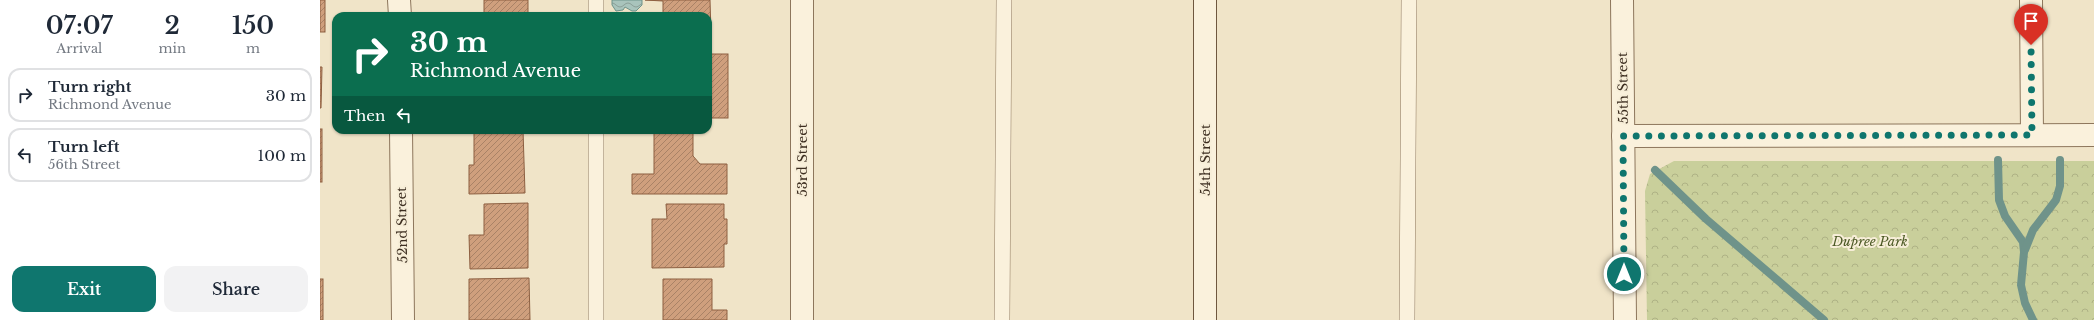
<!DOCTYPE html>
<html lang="en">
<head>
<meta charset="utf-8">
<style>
  body { margin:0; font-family:"Libre Baskerville",serif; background:#f2f2f3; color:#1f2937; height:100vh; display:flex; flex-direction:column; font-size:15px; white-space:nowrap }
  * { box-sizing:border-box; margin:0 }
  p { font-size:13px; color:#747a83 }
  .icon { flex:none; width:22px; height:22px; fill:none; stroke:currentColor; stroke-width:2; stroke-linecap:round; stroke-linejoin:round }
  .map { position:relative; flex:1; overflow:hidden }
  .drawer { display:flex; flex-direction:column; background:#fff; width:320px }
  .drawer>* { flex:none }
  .guide { position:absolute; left:12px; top:12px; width:380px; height:122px; border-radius:12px; box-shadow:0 1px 3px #0004; background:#0b6e4f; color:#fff; overflow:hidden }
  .pin { position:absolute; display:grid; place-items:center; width:34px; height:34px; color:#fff; margin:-41px -17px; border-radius:50% 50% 50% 0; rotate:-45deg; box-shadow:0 0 4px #0007 }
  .pin .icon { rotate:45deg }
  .me { position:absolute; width:44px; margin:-22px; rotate:0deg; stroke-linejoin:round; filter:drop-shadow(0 0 3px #0008) }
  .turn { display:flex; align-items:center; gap:14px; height:84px; padding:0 12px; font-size:18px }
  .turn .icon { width:52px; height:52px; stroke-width:2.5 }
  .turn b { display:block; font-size:28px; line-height:34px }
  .then { display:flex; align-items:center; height:38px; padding:0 12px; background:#0003; gap:8px; font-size:15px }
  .eta { display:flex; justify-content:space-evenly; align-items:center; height:68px; text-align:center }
  .eta b { font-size:24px; font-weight:600; line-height:28px }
  .primary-button { display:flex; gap:8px; margin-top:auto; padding:8px 12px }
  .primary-button a { flex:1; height:46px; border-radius:12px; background:#0f766e; color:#fff; font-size:16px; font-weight:600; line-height:46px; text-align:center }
  .primary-button a+a { background:#f2f2f3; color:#1f2937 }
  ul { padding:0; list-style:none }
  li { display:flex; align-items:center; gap:12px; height:54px; margin:0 8px 6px; padding:0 4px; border:2px solid #e0e1e3; border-radius:12px }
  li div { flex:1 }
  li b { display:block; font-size:15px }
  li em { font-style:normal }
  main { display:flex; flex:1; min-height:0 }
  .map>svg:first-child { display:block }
  .forest { fill:url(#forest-crowns) }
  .water { fill:url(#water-waves); stroke:#6f938a }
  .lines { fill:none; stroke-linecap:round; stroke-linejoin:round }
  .stream { stroke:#6f938a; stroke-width:8 }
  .building { fill:url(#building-hatch); stroke:#8d5f41 }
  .lane-casing { stroke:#8d765c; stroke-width:16 }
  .street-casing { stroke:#8d765c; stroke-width:24 }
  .secondary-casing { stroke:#6f573f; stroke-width:24 }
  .lane { stroke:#faf1dc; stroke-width:15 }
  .street { stroke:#faf1dc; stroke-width:22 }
  .secondary { stroke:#faf1dc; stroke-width:22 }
  .route { stroke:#0f766e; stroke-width:7; stroke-dasharray:0 12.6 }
  .labels { text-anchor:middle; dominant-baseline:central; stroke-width:4; stroke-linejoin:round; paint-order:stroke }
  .street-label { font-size:13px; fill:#3d2e20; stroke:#f7eed8 }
  .park-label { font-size:13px; font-style:italic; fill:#4d5a26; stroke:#f7eed8 }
</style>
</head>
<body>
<main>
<section class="drawer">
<div class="eta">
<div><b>07:07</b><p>Arrival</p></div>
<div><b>2</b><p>min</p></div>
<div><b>150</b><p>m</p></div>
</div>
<ul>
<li><svg class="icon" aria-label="right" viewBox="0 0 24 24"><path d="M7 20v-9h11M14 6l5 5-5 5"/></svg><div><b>Turn right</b><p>Richmond Avenue</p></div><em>30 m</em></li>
<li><svg class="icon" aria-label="left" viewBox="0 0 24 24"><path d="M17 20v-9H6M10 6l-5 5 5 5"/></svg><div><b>Turn left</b><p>56th Street</p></div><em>100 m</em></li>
</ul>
<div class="primary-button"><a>Exit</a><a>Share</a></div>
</section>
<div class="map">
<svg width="1774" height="320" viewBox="0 0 1774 320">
  <defs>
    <pattern id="forest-crowns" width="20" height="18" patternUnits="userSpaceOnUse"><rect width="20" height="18" fill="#c9cf9b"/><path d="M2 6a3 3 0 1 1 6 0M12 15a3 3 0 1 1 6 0" fill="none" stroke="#aeb285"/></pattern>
    <pattern id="water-waves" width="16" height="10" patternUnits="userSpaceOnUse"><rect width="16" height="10" fill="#a9c4bc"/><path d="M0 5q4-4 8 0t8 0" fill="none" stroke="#8ba098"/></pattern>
    <pattern id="building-hatch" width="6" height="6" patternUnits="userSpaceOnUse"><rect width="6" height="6" fill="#cf9f7d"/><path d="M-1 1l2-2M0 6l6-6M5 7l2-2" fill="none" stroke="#a98266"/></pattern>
  </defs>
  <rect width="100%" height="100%" fill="#f0e4c8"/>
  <polygon class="forest" points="1354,161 1774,161 1774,320 1327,320 1325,191 1330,174"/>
  <polygon class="water" points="292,0 322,0 322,5 316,11 312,11 305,7 303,10 296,11 292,5"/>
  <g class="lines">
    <g class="stream">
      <polyline points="1678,160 1679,200 1685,216 1703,242 1704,252 1701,285 1705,303 1713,320"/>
      <polyline points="1335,170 1386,219 1504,320"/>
      <polyline points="1705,250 1713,230 1736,200 1740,186 1740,160"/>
    </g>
  </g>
  <g class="building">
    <rect x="0" y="0" width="5" height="32"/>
    <polygon points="164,0 208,0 208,16 149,16 149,13 164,13"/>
    <polygon points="325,0 390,0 391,33 388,33 388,16 343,16 343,1"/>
    <rect x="388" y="54" width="20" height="64"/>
    <polygon points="0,67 2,67 1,108 0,108"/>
    <rect x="0" y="129" width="2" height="53"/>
    <polygon points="154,130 203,130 205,193 149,194 149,165 154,165"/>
    <polygon points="334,130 373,130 373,156 380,164 407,164 407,194 312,194 312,174 334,174"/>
    <polygon points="208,203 208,268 150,269 149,235 164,235 164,204"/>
    <polygon points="346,204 404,204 404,219 407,219 407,244 404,244 404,267 332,268 332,219 347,219"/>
    <polygon points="209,278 210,320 149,320 149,279"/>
    <rect x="0" y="279" width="3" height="41"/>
    <polygon points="343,279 392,279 392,310 407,310 407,320 343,320"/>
  </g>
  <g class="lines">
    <g class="lane-casing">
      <g id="lane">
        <polyline points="276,0 276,16"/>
        <polyline points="276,130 276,320"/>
        <polyline points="682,320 684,0"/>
        <polyline points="1087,320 1089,0"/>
      </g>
    </g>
    <g class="street-casing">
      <g id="street">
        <polyline points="79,0 80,16"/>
        <polyline points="1302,0 1305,320"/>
        <polyline points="1711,0 1712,135"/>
        <polyline points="81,130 83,320"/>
        <polyline points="1303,136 1774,135"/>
        <polyline points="482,320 482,0"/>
      </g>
    </g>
    <g class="secondary-casing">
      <polyline id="secondary" points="885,320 885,0"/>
    </g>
    <use href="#lane" class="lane"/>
    <use href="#street" class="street"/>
    <use href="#secondary" class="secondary"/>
  </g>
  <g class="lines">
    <polyline class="route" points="1304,274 1303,136 1712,135 1711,45"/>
  </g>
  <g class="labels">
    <g class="street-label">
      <text transform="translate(1303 88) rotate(-91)">55th Street</text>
      <text transform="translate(482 160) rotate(-90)">53rd Street</text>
      <text transform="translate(885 160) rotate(-90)">54th Street</text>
      <text transform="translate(82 225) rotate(-91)">52nd Street</text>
    </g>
    <g class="park-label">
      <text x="1550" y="241">Dupree Park</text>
    </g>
  </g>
</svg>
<div class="pin" style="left:1711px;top:45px;background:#d93025"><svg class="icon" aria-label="arrive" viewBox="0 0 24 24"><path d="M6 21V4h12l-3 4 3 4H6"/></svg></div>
<svg class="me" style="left:1304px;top:274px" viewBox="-20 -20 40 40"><circle r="17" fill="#0f766e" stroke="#fff" stroke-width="3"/><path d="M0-11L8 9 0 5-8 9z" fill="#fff"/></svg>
<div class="guide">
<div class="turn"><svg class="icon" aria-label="right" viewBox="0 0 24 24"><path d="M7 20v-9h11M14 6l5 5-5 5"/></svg><div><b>30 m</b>Richmond Avenue</div></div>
<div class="then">Then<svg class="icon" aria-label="left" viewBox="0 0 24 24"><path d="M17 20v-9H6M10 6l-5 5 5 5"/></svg></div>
</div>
</div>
</main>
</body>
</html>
